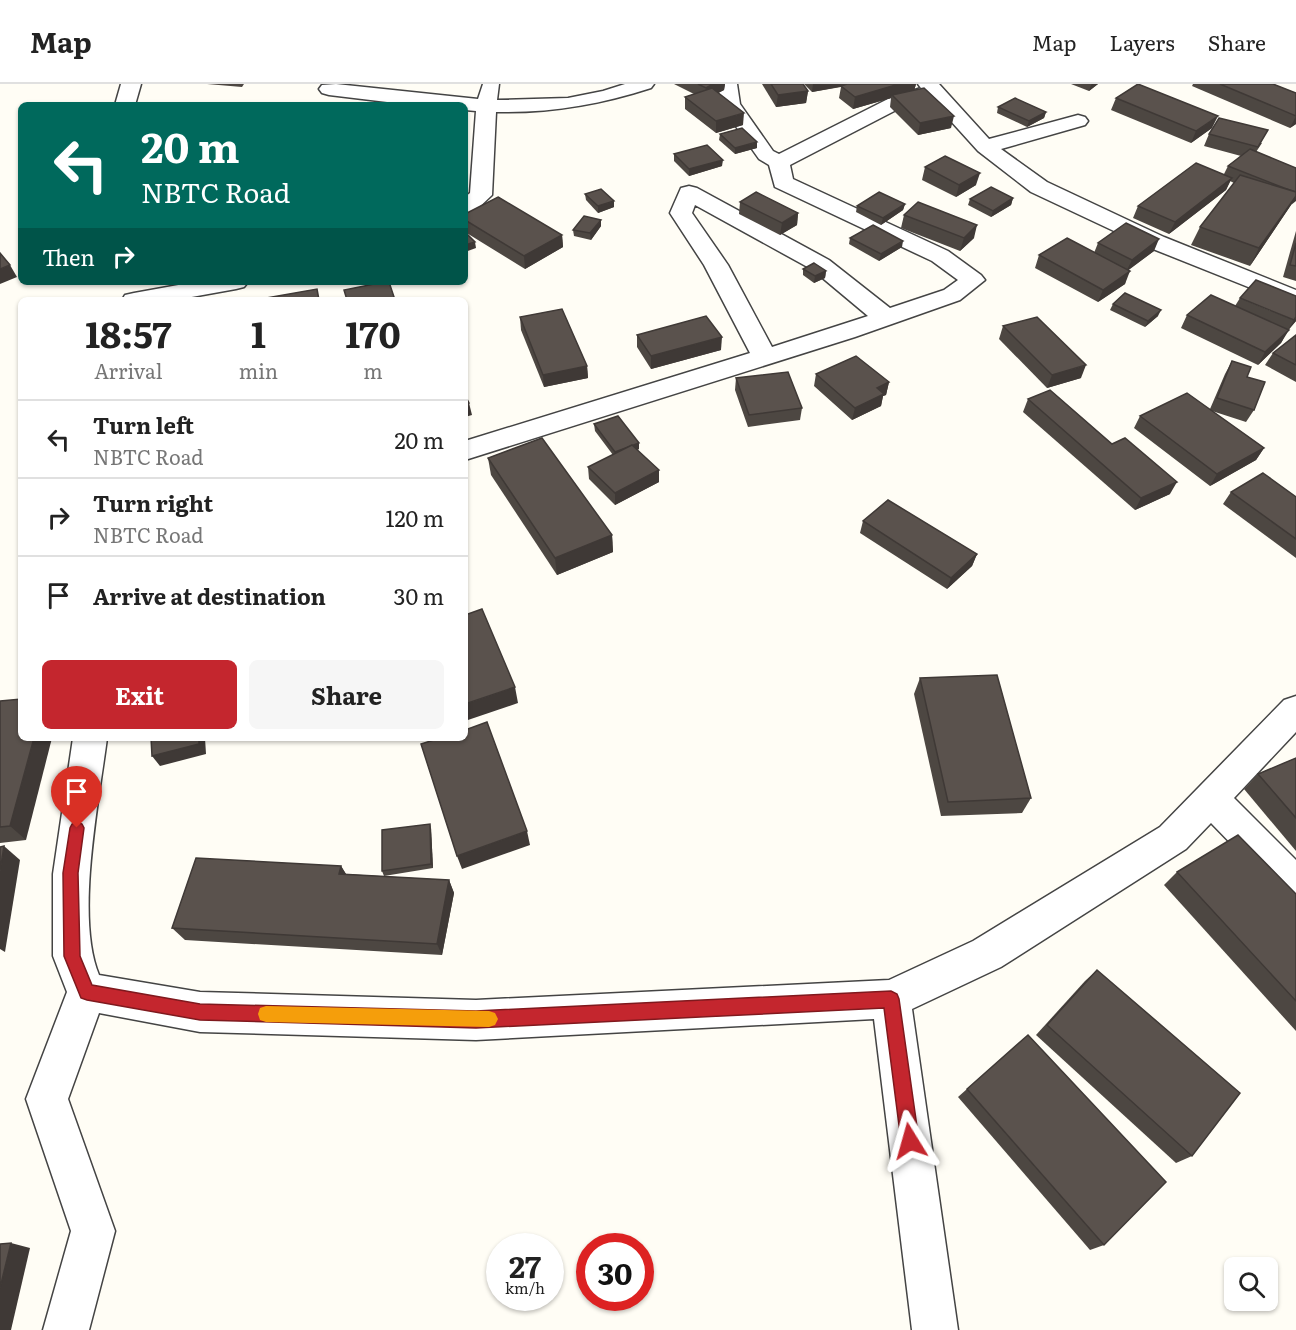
<!DOCTYPE html>
<html lang="en">
<head>
<meta charset="utf-8">
<style>
  body { margin:0; font-family:Literata,serif; background:#f6f6f6; color:#222; height:100vh; display:flex; flex-direction:column; font-size:22px; white-space:nowrap }
  * { box-sizing:border-box; margin:0 }
  p { font-size:20px; color:#767676 }
  .icon { flex:none; width:33px; height:33px; fill:none; stroke:currentColor; stroke-width:2; stroke-linecap:round; stroke-linejoin:round }
  .map { position:relative; flex:1; overflow:hidden }
  .details { position:absolute; left:18px; top:213px; width:450px; height:444px; display:flex; flex-direction:column; background:#fff; border-radius:9px; box-shadow:0 2px 4px #0004 }
  .details>* { flex:none }
  .hud { position:absolute; left:18px; top:18px; width:450px; height:183px; border-radius:9px; box-shadow:0 2px 4px #0004; background:#00695c; color:#fff; overflow:hidden }
  .controls { position:absolute; left:1224px; top:1173px; display:grid; gap:12px }
  .controls a { display:grid; place-items:center; width:54px; height:54px; border-radius:9px; background:#fff; box-shadow:0 2px 4px #0004; font-size:30px }
  .speed { position:absolute; left:486px; top:1149px; display:flex; gap:12px; font-size:30px; font-weight:700; text-align:center }
  .speed>* { display:grid; place-content:center; width:78px; height:78px; border-radius:50%; background:#fff; box-shadow:0 2px 4px #0004; line-height:1 }
  .speed small { font-size:15px; font-weight:400 }
  .speed .limit { border:9px solid #d22; background:#fff; color:#111 }
  .pin { position:absolute; display:grid; place-items:center; width:51px; height:51px; color:#fff; margin:-62px -26px; border-radius:50% 50% 50% 0; rotate:-45deg; box-shadow:0 0 6px #0007 }
  .pin .icon { rotate:45deg }
  .me { position:absolute; width:66px; margin:-33px; rotate:352deg; stroke-linejoin:round; filter:drop-shadow(0 0 4px #0008) }
  .turn { display:flex; align-items:center; gap:21px; height:126px; padding:0 24px; font-size:27px }
  .turn .icon { width:78px; height:78px; stroke-width:2.5 }
  .turn b { display:block; font-size:42px; line-height:51px }
  .then { display:flex; align-items:center; height:57px; padding:0 24px; background:#0003; gap:12px; font-size:22px }
  .eta { display:flex; justify-content:space-evenly; align-items:center; height:102px; text-align:center }
  .eta b { font-size:36px; font-weight:700; line-height:42px }
  .cta { display:flex; gap:12px; margin-top:auto; padding:12px 24px }
  .cta a { flex:1; height:69px; border-radius:9px; background:#c4262e; color:#fff; font-size:24px; font-weight:700; line-height:69px; text-align:center }
  .cta a+a { background:#f6f6f6; color:#222 }
  ul { padding:0; list-style:none }
  li { display:flex; align-items:center; gap:18px; height:78px; padding:0 24px; border-top:2px solid #e0e0e0 }
  li div { flex:1 }
  li b { display:block; font-size:22px }
  li em { font-style:normal }
  header { display:flex; align-items:center; gap:36px; box-sizing:border-box; height:84px; padding:0 30px; background:#fff; border-bottom:2px solid #e0e0e0 }
  header strong { font-size:28px }
  nav { display:flex; gap:33px; margin-inline-start:auto; font-size:21px }
  .map>svg:first-child { display:block }
  .lines { fill:none; stroke-linecap:round; stroke-linejoin:round }
  .minor-casing { stroke:#444; stroke-width:3 }
  .minor { fill:#fff; fill-rule:evenodd }
  .wall { fill:#4d4742 }
  .shaded-wall { fill:#3f3936 }
  .building { fill:#5a524d; stroke:#3f3936; stroke-width:1.5 }
  .route { fill:#c4262e; stroke:#7f191e; stroke-width:1.5 }
  .slow { fill:#f59e0b }
</style>
</head>
<body>
<header>
<strong>Map</strong>
<nav><a>Map</a><a>Layers</a><a>Share</a></nav>
</header>
<div class="map">
<svg width="1296" height="1246" viewBox="0 0 1296 1246">
  <rect width="100%" height="100%" fill="#fffdf5"/>
  <g class="lines">
    <g class="minor-casing">
      <g id="minor">
        <polygon points="121,0 141,0 135,21 115,21"/>
        <path d="M336,0l142,15 5,-15h16l-2,16 71,-2 35,-7 22,-7h29l-3,4c-52,17 -101,25 -155,24l-4,83 -19,18 -8,2v-18l5,-4 6,-82 -11,-1v-5h-53l-83,-10 -7,-2 -3,-4 3,-4z"/>
        <path d="M717,0h20l3,20 33,47 6,3 109,-55 33,-11 -3,-4h21l50,55 89,-24 7,2 3,4 -3,4 -84,24 46,33 117,55 132,53v16l-148,-59 -117,-55 -53,-41 -48,-53 -28,9 -112,58 3,14 155,72 33,24 4,5 -25,20 -105,37 -390,123v-19l285,-88 -46,-88 -34,-52 11,-25 8,-2 8,2 132,72 61,48 54,-18 14,-10 -26,-19 -157,-74 -6,-22 -10,-6 -39,-55zM695,121l118,65 55,46 -96,31 -44,-82 -36,-52z"/>
        <polygon points="195,198 248,198 244,203 236,205 175,216 122,216 125,211 134,209"/>
        <path d="M1296,612v36l-62,66 62,62v42l-13,-5 -72,-74 -25,26 -185,118 -89,42 46,321h-46l-38,-311 -398,21 -276,-8 -101,-19 -31,86 47,132 -26,99h-46l28,-99 -45,-132 41,-107 -14,-36v-82l20,-136h34c-8,63 -32,180 -8,237l101,17 276,8 413,-20 84,-39 187,-114 124,-127z"/>
      </g>
    </g>
    <use href="#minor" class="minor"/>
  </g>
  <g class="wall">
    <polygon points="207,0 244,0 242,3"/>
    <polygon points="674,0 725,0 724,6 718,9 743,41 716,49 685,25 685,13 694,10"/>
    <polygon points="762,0 803,0 808,7 806,19 776,23"/>
    <polygon points="804,0 916,0 914,7 951,44 918,51 890,23 891,14 853,25 839,14 841,3 812,8"/>
    <polygon points="1071,0 1098,0 1089,7"/>
    <polygon points="1193,0 1273,0 1296,9 1296,40 1290,44 1192,2"/>
    <polygon points="1116,14 1212,44 1191,59 1111,26"/>
    <polygon points="998,23 1046,28 1044,34 1027,43 997,29"/>
    <polygon points="720,50 757,64 735,70 719,56"/>
    <polygon points="1209,50 1262,59 1256,68 1291,121 1250,182 1191,161 1200,143 1234,99 1230,97 1226,106 1169,150 1133,134 1138,122 1224,90 1228,82 1241,72 1204,62"/>
    <polygon points="674,70 722,82 689,92 674,77"/>
    <polygon points="925,83 976,101 956,113 922,96"/>
    <polygon points="585,110 614,123 598,129 586,116"/>
    <polygon points="1013,114 1011,121 991,133 968,121 970,115"/>
    <polygon points="740,118 798,129 797,141 780,151 739,130"/>
    <polygon points="905,120 903,126 881,141 856,128 857,122"/>
    <polygon points="465,130 562,151 563,163 525,185 465,148"/>
    <polygon points="904,131 974,154 960,167 901,144"/>
    <polygon points="601,142 591,156 574,152 573,146"/>
    <polygon points="1296,147 1296,197 1283,193"/>
    <polygon points="850,154 902,163 879,177 849,160"/>
    <polygon points="1098,159 1154,167 1128,186 1125,200 1098,218 1035,184 1039,171 1094,169"/>
    <polygon points="803,185 826,187 825,194 814,199 803,191"/>
    <polygon points="1240,214 1296,237 1288,246 1281,259 1258,281 1181,244 1187,231 1235,222"/>
    <polygon points="1113,220 1158,232 1145,243 1110,226"/>
    <polygon points="520,233 587,282 588,294 544,303 521,246"/>
    <polygon points="1003,242 1081,294 1047,304 999,255"/>
    <polygon points="637,251 721,266 651,285 637,263"/>
    <polygon points="1296,251 1296,298 1265,281 1273,269"/>
    <polygon points="1232,277 1247,293 1254,326 1246,338 1212,327 1264,364 1256,376 1210,402 1134,344 1140,332 1210,325 1225,290"/>
    <polygon points="816,290 889,298 886,311 883,312 881,322 852,336 814,302"/>
    <polygon points="736,294 802,324 800,336 748,343 735,306"/>
    <polygon points="1028,315 1170,410 1135,426 1023,328"/>
    <polygon points="594,340 639,365 637,366 659,398 615,421 589,395 588,383 613,371 595,347"/>
    <polygon points="488,374 612,451 613,468 557,491 491,391"/>
    <polygon points="1231,408 1296,413 1296,474 1223,420"/>
    <polygon points="863,437 977,470 972,482 947,505 860,449"/>
    <polygon points="920,594 1031,714 1022,729 941,732 914,610"/>
    <polygon points="0,617 26,756 0,759"/>
    <polygon points="1296,674 1296,767 1244,705 1258,690"/>
    <polygon points="431,744 433,784 384,792 382,787"/>
    <polygon points="341,782 346,790 449,796 454,809 442,871 185,856 172,844"/>
    <polygon points="1177,788 1296,810 1296,947 1164,801"/>
    <polygon points="1097,886 1192,1072 1176,1079 1036,951 1085,897"/>
    <polygon points="967,1005 1104,1161 1090,1166 958,1013"/>
  </g>
  <g class="shaded-wall">
    <polygon points="713,0 725,0 724,6 705,16 706,4"/>
    <polygon points="813,0 855,0 812,8"/>
    <polygon points="899,0 916,0 914,7 892,11 891,14 853,25 855,13"/>
    <polygon points="1092,0 1098,0 1089,7 1091,1"/>
    <polygon points="808,7 806,19 776,23 778,11"/>
    <polygon points="1046,28 1044,34 1027,43 1029,37"/>
    <polygon points="744,29 743,41 716,49 716,37"/>
    <polygon points="954,32 951,44 918,51 920,39"/>
    <polygon points="1218,32 1212,44 1191,59 1196,47"/>
    <polygon points="1296,32 1296,40 1290,44"/>
    <polygon points="757,58 757,64 735,70 735,64"/>
    <polygon points="723,76 722,82 689,92 689,85"/>
    <polygon points="980,89 976,101 956,113 959,101"/>
    <polygon points="1232,94 1226,106 1169,150 1175,138"/>
    <polygon points="1296,111 1296,117 1291,121 1250,182 1259,164"/>
    <polygon points="1013,114 1011,121 991,133 993,127"/>
    <polygon points="614,117 614,123 598,129 598,122"/>
    <polygon points="905,120 903,126 881,141 883,134"/>
    <polygon points="798,129 797,141 780,151 782,139"/>
    <polygon points="601,136 601,142 591,156 590,149"/>
    <polygon points="977,141 974,154 960,167 964,154"/>
    <polygon points="562,151 563,163 525,185 524,172"/>
    <polygon points="1159,155 1154,167 1126,188 1132,176"/>
    <polygon points="903,157 902,163 879,177 881,170"/>
    <polygon points="475,158 476,164 465,168 465,161"/>
    <polygon points="10,181 17,193 0,200 0,185"/>
    <polygon points="826,187 825,194 814,199 815,192"/>
    <polygon points="1130,187 1125,200 1098,218 1103,206"/>
    <polygon points="1161,226 1158,232 1145,243 1148,237"/>
    <polygon points="1296,233 1296,237 1286,249 1294,236"/>
    <polygon points="1289,246 1281,259 1258,281 1265,268"/>
    <polygon points="722,253 721,266 651,285 651,272"/>
    <polygon points="1086,281 1081,294 1047,304 1052,291"/>
    <polygon points="587,282 588,294 544,303 543,291"/>
    <polygon points="889,298 886,311 883,312 881,322 852,336 855,324 877,304"/>
    <polygon points="469,319 472,331 465,333 465,320"/>
    <polygon points="639,359 639,365 615,374 615,368"/>
    <polygon points="1264,364 1256,376 1210,402 1217,390"/>
    <polygon points="659,386 659,398 615,421 615,409"/>
    <polygon points="1177,398 1170,410 1135,426 1141,414"/>
    <polygon points="612,451 613,468 557,491 555,474"/>
    <polygon points="977,470 972,482 947,505 951,494"/>
    <polygon points="515,603 518,619 465,637 465,620"/>
    <polygon points="34,654 52,654 26,756 10,742"/>
    <polygon points="199,654 205,654 206,670 160,682 152,672"/>
    <polygon points="430,740 431,744 433,784 431,780"/>
    <polygon points="527,747 530,761 462,785 457,772"/>
    <polygon points="4,762 20,776 5,868 0,865 0,787"/>
    <polygon points="341,782 349,795 339,790"/>
    <polygon points="449,796 454,809 442,871 437,860"/>
    <polygon points="11,1159 30,1164 11,1246 0,1246 0,1204"/>
  </g>
  <g class="building">
    <polygon points="698,0 713,0 706,4"/>
    <polygon points="771,0 803,0 808,7 778,11"/>
    <polygon points="847,0 899,0 855,13 841,2"/>
    <polygon points="1138,0 1218,32 1196,47 1116,14"/>
    <polygon points="1220,0 1273,0 1296,9 1296,32"/>
    <polygon points="712,4 744,29 716,37 685,13"/>
    <polygon points="924,4 954,32 920,39 892,11"/>
    <polygon points="1015,14 1046,28 1029,37 998,23"/>
    <polygon points="1219,34 1268,46 1258,63 1209,50"/>
    <polygon points="742,44 757,58 735,64 720,50"/>
    <polygon points="707,61 723,76 689,85 674,70"/>
    <polygon points="1250,65 1296,84 1296,108 1284,104 1228,82"/>
    <polygon points="945,72 980,89 959,101 925,83"/>
    <polygon points="1196,79 1232,94 1175,138 1138,122"/>
    <polygon points="1240,91 1296,108 1296,112 1259,164 1200,143"/>
    <polygon points="991,103 1013,114 993,127 970,115"/>
    <polygon points="601,105 614,117 598,122 585,110"/>
    <polygon points="756,108 798,129 782,139 740,118"/>
    <polygon points="879,108 905,120 883,134 857,122"/>
    <polygon points="498,113 562,151 524,172 465,136 465,130"/>
    <polygon points="918,118 977,141 964,154 904,131"/>
    <polygon points="584,132 601,136 590,149 573,146"/>
    <polygon points="1126,139 1159,155 1132,176 1098,159"/>
    <polygon points="873,141 903,157 881,170 850,154"/>
    <polygon points="465,148 475,158 465,161"/>
    <polygon points="1067,154 1130,187 1103,206 1039,171"/>
    <polygon points="1296,159 1296,182 1290,181"/>
    <polygon points="0,169 10,181 0,185"/>
    <polygon points="814,179 826,187 815,192 803,185"/>
    <polygon points="1256,196 1296,212 1296,233 1294,236 1240,214"/>
    <polygon points="384,198 389,198 395,216 347,216 344,206"/>
    <polygon points="317,205 319,216 255,216"/>
    <polygon points="1125,209 1161,226 1148,237 1113,220"/>
    <polygon points="1211,211 1289,246 1265,268 1187,231"/>
    <polygon points="562,225 587,282 543,291 520,233"/>
    <polygon points="706,232 722,253 651,272 637,251"/>
    <polygon points="1037,233 1086,281 1052,291 1003,242"/>
    <polygon points="1296,251 1296,281 1273,269"/>
    <polygon points="856,272 889,298 877,304 884,310 855,324 816,290"/>
    <polygon points="1232,277 1251,283 1247,293 1265,298 1254,326 1217,314"/>
    <polygon points="788,288 802,324 749,331 736,294"/>
    <polygon points="1050,306 1112,360 1125,354 1177,398 1141,414 1028,315"/>
    <polygon points="1187,309 1264,364 1217,390 1140,332"/>
    <polygon points="465,311 469,319 465,320"/>
    <polygon points="618,332 639,359 615,368 594,340"/>
    <polygon points="542,354 612,451 555,474 488,374"/>
    <polygon points="632,361 659,386 615,409 588,383"/>
    <polygon points="1263,389 1296,413 1296,455 1231,408"/>
    <polygon points="888,416 977,470 951,494 863,437"/>
    <polygon points="482,525 515,603 465,620 465,531"/>
    <polygon points="997,591 1031,714 948,718 920,594"/>
    <polygon points="21,615 21,654 34,654 10,742 0,743 0,617"/>
    <polygon points="487,638 527,747 457,772 421,660 440,654 465,654 465,646"/>
    <polygon points="151,654 199,654 199,660 152,672"/>
    <polygon points="1296,674 1296,734 1258,690"/>
    <polygon points="430,740 431,780 382,787 382,746"/>
    <polygon points="1238,751 1296,810 1296,917 1177,788"/>
    <polygon points="4,762 0,787 0,763"/>
    <polygon points="196,774 341,782 339,790 449,796 437,860 172,844"/>
    <polygon points="1097,886 1240,1009 1192,1072 1047,941"/>
    <polygon points="1028,951 1166,1098 1104,1161 967,1005"/>
    <polygon points="11,1159 0,1204 0,1160"/>
  </g>
  <polygon class="route" points="77,738 82,740 84,744 78,789 80,872 92,901 200,920 476,927 891,907 897,910 899,915 919,1057 916,1063 910,1066 904,1063 901,1057 884,924 476,944 200,936 87,916 81,914 64,872 63,789 70,744 72,740"/>
  <polygon class="slow" points="266,922 489,927 495,929 498,935 495,941 489,943 266,938 260,936 258,930 260,924"/>
</svg>
<div class="controls">
<a><svg class="icon" aria-label="search" viewBox="0 0 24 24"><circle cx="10" cy="10" r="6"/><path d="M15 15l6 6"/></svg></a>
</div>
<div class="speed"><div>27<small>km/h</small></div><div class="limit">30</div></div>
<div class="pin" style="left:77px;top:744px;background:#d93025"><svg class="icon" aria-label="arrive" viewBox="0 0 24 24"><path d="M6 21V4h12l-3 4 3 4H6"/></svg></div>
<svg class="me" style="left:910px;top:1057px" viewBox="-20 -20 40 40"><path d="M0-17L14 15 0 8-14 15z" fill="#c4262e" stroke="#fff" stroke-width="4"/></svg>
<div class="hud">
<div class="turn"><svg class="icon" aria-label="left" viewBox="0 0 24 24"><path d="M17 20v-9H6M10 6l-5 5 5 5"/></svg><div><b>20 m</b>NBTC Road</div></div>
<div class="then">Then<svg class="icon" aria-label="right" viewBox="0 0 24 24"><path d="M7 20v-9h11M14 6l5 5-5 5"/></svg></div>
</div>
<section class="details">
<div class="eta">
<div><b>18:57</b><p>Arrival</p></div>
<div><b>1</b><p>min</p></div>
<div><b>170</b><p>m</p></div>
</div>
<ul>
<li><svg class="icon" aria-label="left" viewBox="0 0 24 24"><path d="M17 20v-9H6M10 6l-5 5 5 5"/></svg><div><b>Turn left</b><p>NBTC Road</p></div><em>20 m</em></li>
<li><svg class="icon" aria-label="right" viewBox="0 0 24 24"><path d="M7 20v-9h11M14 6l5 5-5 5"/></svg><div><b>Turn right</b><p>NBTC Road</p></div><em>120 m</em></li>
<li><svg class="icon" aria-label="arrive" viewBox="0 0 24 24"><path d="M6 21V4h12l-3 4 3 4H6"/></svg><div><b>Arrive at destination</b></div><em>30 m</em></li>
</ul>
<div class="cta"><a>Exit</a><a>Share</a></div>
</section>
</div>
</body>
</html>
